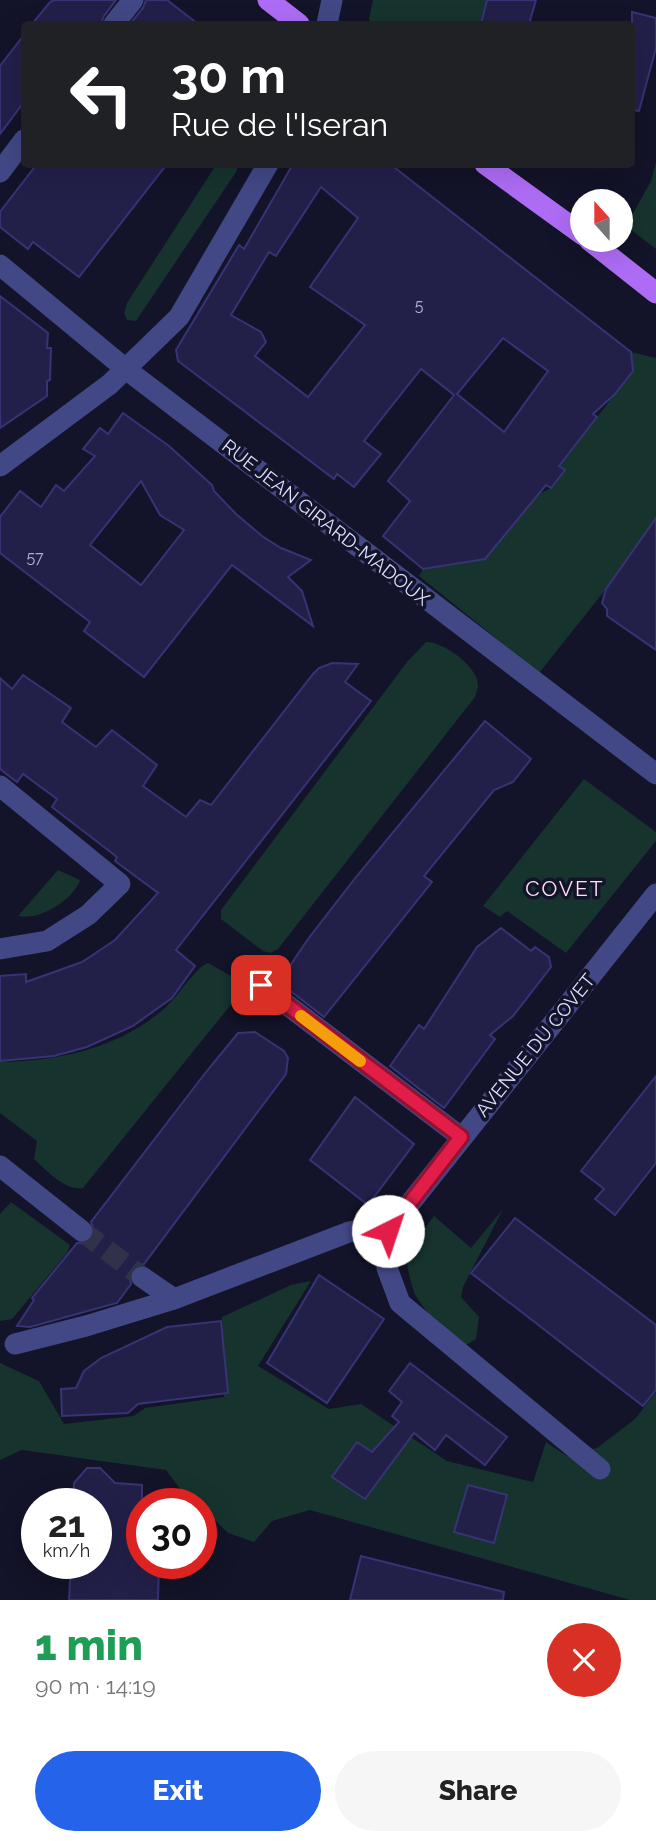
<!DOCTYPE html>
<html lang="en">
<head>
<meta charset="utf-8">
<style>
  body { margin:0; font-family:Raleway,sans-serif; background:#f6f6f6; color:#222; height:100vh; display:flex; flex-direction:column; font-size:26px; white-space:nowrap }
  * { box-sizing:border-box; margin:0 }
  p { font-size:23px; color:#767676 }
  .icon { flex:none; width:38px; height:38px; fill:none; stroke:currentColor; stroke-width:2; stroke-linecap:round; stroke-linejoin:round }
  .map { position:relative; height:1600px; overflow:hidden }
  .side { display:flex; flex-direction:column; background:#fff; flex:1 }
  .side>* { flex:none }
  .top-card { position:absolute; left:21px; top:21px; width:614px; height:147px; border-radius:7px; box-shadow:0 7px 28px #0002; background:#202124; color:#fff; overflow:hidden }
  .needle { width:46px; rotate:339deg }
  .tools { position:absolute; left:570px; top:189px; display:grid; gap:14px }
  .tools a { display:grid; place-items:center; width:63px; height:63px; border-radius:50%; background:#fff; box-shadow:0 7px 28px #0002; font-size:35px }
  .speed { position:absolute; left:21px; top:1488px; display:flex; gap:14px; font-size:35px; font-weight:700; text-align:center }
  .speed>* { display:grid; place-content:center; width:91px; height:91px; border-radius:50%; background:#fff; box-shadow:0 7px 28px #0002; line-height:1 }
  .speed small { font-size:18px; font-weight:400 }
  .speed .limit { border:10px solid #d22; background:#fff; color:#111 }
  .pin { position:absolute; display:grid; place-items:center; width:60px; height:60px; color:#fff; margin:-30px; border-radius:14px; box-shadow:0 4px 10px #0006 }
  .me { position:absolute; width:77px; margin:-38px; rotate:41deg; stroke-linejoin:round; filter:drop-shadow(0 0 5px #0008) }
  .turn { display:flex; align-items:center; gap:24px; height:147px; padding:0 35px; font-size:32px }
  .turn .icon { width:91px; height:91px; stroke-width:2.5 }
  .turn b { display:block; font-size:49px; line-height:60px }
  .round { display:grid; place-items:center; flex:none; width:74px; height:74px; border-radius:37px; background:#f6f6f6 }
  .overview { display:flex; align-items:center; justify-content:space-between; height:119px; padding:0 35px }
  h1 { font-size:42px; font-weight:800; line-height:52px; color:#1e9e55 }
  .primary-button { display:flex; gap:14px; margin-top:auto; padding:14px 35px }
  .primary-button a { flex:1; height:80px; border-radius:42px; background:#2563eb; color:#fff; font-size:28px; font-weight:800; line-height:80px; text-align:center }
  .primary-button a+a { background:#f6f6f6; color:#222 }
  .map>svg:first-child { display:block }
  .green { fill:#16332e }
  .building { fill:#222049; stroke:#373374; stroke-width:2; fill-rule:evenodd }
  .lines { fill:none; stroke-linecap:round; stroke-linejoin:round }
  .minor-tunnel { stroke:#313149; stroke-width:21; stroke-dasharray:21 10; stroke-linecap:butt }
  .minor { stroke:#414885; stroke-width:21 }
  .major { stroke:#ae6cf5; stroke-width:21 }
  .route-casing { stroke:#92132f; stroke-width:18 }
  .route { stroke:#e11d48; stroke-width:12 }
  .slow { stroke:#f59e0b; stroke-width:12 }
  .labels { text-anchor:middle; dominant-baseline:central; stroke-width:7; stroke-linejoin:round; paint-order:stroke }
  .number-label { font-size:16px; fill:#aeaed0 }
  .street-label { font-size:19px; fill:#dddefd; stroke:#131329 }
  .neighbourhood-label { font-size:21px; letter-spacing:2px; fill:#fddff6; stroke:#131329 }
</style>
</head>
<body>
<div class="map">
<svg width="656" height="1600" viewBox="0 0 656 1600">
  <rect width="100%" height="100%" fill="#131329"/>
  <g class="green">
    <polygon points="373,0 487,0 481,24 371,24 369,19"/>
    <polygon points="656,162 656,249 626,226 651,181"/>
    <polygon points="216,165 238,165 236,172 136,321 127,320 124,313 127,303"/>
    <polygon points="631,352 656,358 656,519 606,589 539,673 419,576 423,569 485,559 537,495 551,488 564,470 559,466 633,371"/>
    <path d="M426,642c17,-1 53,25 52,44 0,2 -2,8 -3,11l-197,252 -8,4 -7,-2 -42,-32v-9l186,-248z"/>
    <polygon points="584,779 656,832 656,841 566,953 507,911 500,917 483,906"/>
    <path d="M58,870l22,10c-7,20 -40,41 -62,36z"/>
    <path d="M208,963l27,15 7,11 -5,8 -154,191c-18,3 -37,-18 -49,-29l3,-18 -37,-28v-51c60,-1 121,-14 167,-56 11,-10 29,-39 41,-43z"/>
    <polygon points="11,1202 70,1245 67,1253 12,1319 0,1321 0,1214"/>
    <polygon points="503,1209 463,1287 461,1297 479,1317 476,1339 466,1345 432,1319 415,1295 410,1279 407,1263 412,1245 434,1216 471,1248"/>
    <path d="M311,1281l-53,85 71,43 32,-5 86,57 86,21 13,-40 21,14 30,-8 38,-29 21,-27v208h-26l-320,-90 -38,11 -18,21 -26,-9 -27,-27v-3c-16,-4 -25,-20 -35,-33l-144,-20 -22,10v-97l39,18 25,43 69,-8 12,-8 79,-11 -2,-80 69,-32z"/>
  </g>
  <g class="building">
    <polygon points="54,0 116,0 104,16 101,24 32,24 50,2"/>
    <polygon points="146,0 167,0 198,24 130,24 143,8"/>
    <polygon points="487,0 536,0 529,24 481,24"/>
    <polygon points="632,12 656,18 656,48 639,111 632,110"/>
    <polygon points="24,35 24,102 0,134 0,66"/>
    <polygon points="37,164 167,164 79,277 33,242 28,249 0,227 0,212"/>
    <path d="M293,164h97l241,188 2,19 -18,23 -22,20 4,3 -38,49 6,4 -14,18 -5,-3 -61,74 -62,10 -40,-33 27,-35 -22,-20 66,-86 -33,-26 -57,72 17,13 -27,33 -17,-13 -3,5 -156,-118 -2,-11 63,-105 5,4zM321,187l37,31 -48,69 55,38 -57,72 -53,-41 11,-14 -5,-10 -30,-17 38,-63 7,4zM503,338l45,33 -44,61 -47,-38z"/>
    <polygon points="0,296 48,333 47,348 51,348 50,380 47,381 47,396 0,428"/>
    <path d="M123,413l46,33 43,39 2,6 22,23 26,22 19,12 30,12 -23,17 14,14 11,35 -81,-61 -88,112 -60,-46 6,-9 -90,-69v-36l20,-26 21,16 15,-22 8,6 31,-35 -12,-7 17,-21 8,6zM141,481l19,34 24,15 -43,55 -51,-40z"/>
    <polygon points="656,518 656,650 607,616 607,609 602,603 606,589"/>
    <polygon points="332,663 358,664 345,682 371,701 176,950 195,966 172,998 133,1026 87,1047 54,1056 0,1061 0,976 26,974 26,982 82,962 115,940 158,893 115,861 117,857 52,807 57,799 23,774 17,782 0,769 0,678 12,689 23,675 71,708 62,722 96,747 112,730 157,765 143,786 186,817 200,800 211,805 313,674 319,668"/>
    <polygon points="485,721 531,759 513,782 494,790 424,876 432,882 324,1017 279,982 308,939 356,877"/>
    <polygon points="501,928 531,951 535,947 549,957 551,967 513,1016 490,1035 495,1039 444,1108 390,1066 419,1025 424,1029 477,947"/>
    <polygon points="255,1032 284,1051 288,1058 286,1074 144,1264 137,1265 132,1269 129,1277 131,1284 117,1303 30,1327 17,1326 34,1300 32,1298 77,1243 86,1243 93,1239 95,1232 91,1222 206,1072 238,1033"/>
    <polygon points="656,1076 656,1163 615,1215 595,1199 604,1189 581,1171"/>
    <polygon points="355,1097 414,1144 368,1205 310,1160"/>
    <polygon points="515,1218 656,1325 656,1390 643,1406 471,1273"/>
    <polygon points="319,1275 384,1319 327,1403 267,1363"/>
    <polygon points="221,1321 228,1393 138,1404 128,1413 62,1416 61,1389 76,1388 84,1371 101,1358 167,1327"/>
    <polygon points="410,1363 507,1437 485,1465 446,1435 435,1450 414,1433 365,1499 332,1477 357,1442 372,1452 399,1422 392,1416 402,1402 389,1391"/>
    <polygon points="87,1468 100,1468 115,1483 142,1485 142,1563 159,1563 158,1600 69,1600 71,1563 96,1563 96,1503 73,1503 74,1483"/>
    <polygon points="468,1485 507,1495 494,1543 454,1532"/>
    <polygon points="361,1556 504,1592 503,1600 350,1600"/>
  </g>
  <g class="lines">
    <polyline class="minor-tunnel" points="82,1231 142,1277"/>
    <g class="minor">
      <polyline points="114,24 133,0"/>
      <polyline points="327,24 332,0"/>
      <polyline points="0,172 24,140"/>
      <polyline points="0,265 127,370 656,774"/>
      <polyline points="0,466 110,384 179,317 268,164"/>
      <polyline points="0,786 120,884 88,915 47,941 0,949"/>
      <polyline points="261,985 461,1137"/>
      <polyline points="0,1166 82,1231"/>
      <polyline points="142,1277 174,1299 349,1232 370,1228 388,1231"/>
      <polyline points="15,1344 86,1326 174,1299"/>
      <polyline points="600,1469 400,1303 387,1268 388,1231 656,894"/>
    </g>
    <g class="major">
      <polyline points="268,0 299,24"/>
      <polyline points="485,164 583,235"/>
      <polyline points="589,240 656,293"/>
    </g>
  </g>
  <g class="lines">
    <g class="route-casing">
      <polyline id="route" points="261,985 461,1137 388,1231"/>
    </g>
    <use href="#route" class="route"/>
    <polyline class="slow" points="301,1016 360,1061"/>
  </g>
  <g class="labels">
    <g class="number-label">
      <text x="419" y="305">5</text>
      <text x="35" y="557">57</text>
    </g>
    <g class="street-label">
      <text transform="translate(326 522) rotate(38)">RUE JEAN GIRARD-MADOUX</text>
      <text transform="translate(535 1045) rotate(-51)">AVENUE DU COVET</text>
    </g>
    <g class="neighbourhood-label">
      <text x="565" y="888">COVET</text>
    </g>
  </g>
</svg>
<div class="tools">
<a><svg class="needle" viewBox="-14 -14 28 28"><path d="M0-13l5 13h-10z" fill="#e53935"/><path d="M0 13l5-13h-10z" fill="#767676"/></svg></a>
</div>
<div class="speed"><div>21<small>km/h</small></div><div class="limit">30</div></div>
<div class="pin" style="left:261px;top:985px;background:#d93025"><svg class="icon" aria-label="arrive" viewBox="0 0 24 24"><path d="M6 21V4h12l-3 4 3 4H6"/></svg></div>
<svg class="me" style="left:388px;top:1231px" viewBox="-20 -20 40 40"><circle r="19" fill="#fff"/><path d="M0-13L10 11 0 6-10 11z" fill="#e11d48"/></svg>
<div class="top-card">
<div class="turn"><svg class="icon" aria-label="left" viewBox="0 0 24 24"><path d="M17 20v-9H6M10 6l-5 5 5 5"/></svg><div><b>30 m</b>Rue de l'Iseran</div></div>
</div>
</div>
<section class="side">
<div class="overview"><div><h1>1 min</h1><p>90 m · 14:19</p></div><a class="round" style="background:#d93025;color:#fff"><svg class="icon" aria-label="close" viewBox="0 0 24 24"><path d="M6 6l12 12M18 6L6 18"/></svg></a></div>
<div class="primary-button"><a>Exit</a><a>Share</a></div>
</section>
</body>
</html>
